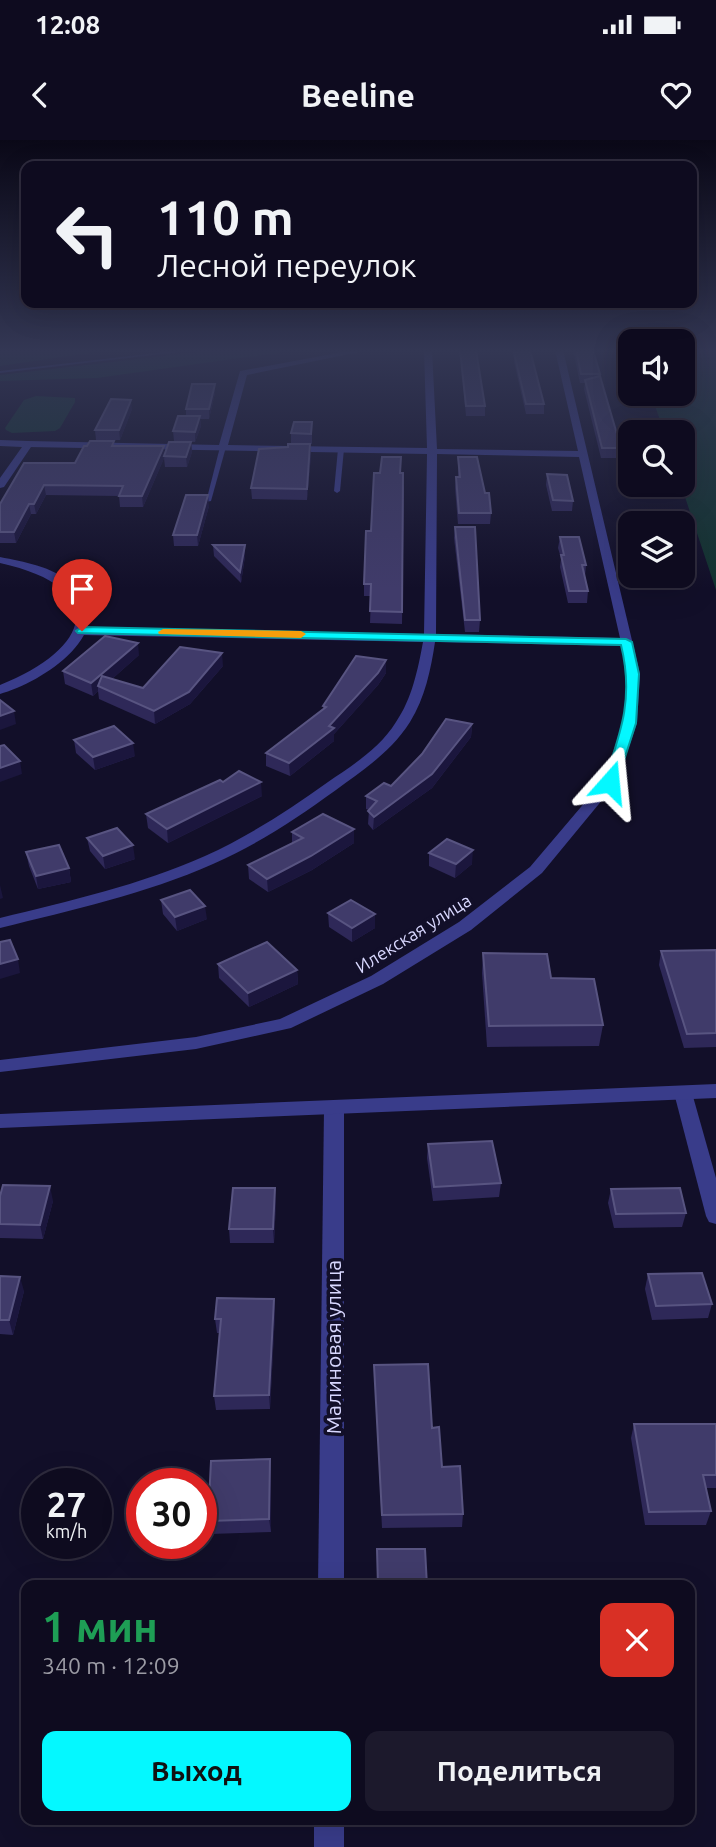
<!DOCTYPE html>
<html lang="ru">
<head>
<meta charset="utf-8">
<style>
  body { margin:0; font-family:Ubuntu,sans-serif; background:#1c192c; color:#f1f3f6; height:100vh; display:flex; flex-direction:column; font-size:26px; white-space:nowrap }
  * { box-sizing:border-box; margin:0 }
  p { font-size:23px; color:#9b9ba4 }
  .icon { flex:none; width:38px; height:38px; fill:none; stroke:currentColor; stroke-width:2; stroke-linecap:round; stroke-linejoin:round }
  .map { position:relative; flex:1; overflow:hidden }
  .drawer { position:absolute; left:21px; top:1440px; width:674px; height:245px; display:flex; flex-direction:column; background:#0e0b1f; border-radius:14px; box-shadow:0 7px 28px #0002,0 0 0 2px #2e2b3d }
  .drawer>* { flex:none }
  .top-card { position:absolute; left:21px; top:21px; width:676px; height:147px; border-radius:14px; box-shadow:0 7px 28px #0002,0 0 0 2px #2e2b3d; background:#0e0b1f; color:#f1f3f6; overflow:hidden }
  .tools { position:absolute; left:618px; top:189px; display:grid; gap:14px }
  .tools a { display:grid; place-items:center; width:77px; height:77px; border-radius:14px; background:#0e0b1f; box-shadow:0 7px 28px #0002,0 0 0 2px #2e2b3d; font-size:35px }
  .speed { position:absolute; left:21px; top:1328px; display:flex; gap:14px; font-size:35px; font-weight:700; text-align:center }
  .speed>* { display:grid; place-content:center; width:91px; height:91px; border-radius:50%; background:#0e0b1f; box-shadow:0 7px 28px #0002,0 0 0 2px #2e2b3d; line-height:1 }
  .speed small { font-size:18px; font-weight:400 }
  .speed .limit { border:10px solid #d22; background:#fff; color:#111 }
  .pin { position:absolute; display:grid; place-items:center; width:60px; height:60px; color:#fff; margin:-72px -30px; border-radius:50% 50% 50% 0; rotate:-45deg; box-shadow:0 0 7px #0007 }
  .pin .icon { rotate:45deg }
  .me { position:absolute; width:77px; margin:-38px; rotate:18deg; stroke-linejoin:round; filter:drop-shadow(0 0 5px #0008) }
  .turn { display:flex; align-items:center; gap:24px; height:147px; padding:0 21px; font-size:32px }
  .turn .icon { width:91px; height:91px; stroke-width:2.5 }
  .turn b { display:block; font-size:49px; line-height:60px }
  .round { display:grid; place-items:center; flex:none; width:74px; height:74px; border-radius:14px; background:#1c192c }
  .headline { display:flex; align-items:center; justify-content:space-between; height:119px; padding:0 21px }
  h1 { font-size:42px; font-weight:700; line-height:52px; color:#1e9e55 }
  .cta { display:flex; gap:14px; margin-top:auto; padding:14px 21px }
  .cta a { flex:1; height:80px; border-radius:14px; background:#04f8ff; color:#111; font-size:28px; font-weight:700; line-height:80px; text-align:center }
  .cta a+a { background:#1c192c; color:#f1f3f6 }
  .status { display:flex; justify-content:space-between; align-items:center; height:49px; padding:0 35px; background:#0e0b1f; direction:ltr }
  .status svg { height:19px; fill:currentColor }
  header { display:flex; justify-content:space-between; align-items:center; height:91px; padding:0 21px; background:#0e0b1f; font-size:32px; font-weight:700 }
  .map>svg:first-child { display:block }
  .green { fill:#123430 }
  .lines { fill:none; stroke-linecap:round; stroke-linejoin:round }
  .service { fill:#393c8a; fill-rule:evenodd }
  .minor { fill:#393c8a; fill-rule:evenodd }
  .tertiary { fill:#393c8a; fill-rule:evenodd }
  .wall { fill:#2e2858 }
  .shaded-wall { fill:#1b163d }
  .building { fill:#403b6a; stroke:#585481; stroke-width:2 }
  .route { fill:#04f8ff; stroke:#03a1a6; stroke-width:2 }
  .slow { fill:#f59e0b }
  .labels { text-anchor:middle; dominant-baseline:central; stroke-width:7; stroke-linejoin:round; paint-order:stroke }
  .street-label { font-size:18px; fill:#d9d8ff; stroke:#120f29 }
  .near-street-label { font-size:21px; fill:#d9d8ff; stroke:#120f29 }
</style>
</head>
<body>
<div class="status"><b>12:08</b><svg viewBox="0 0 49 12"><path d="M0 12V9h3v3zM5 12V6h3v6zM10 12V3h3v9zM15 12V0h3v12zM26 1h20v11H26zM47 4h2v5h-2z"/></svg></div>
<header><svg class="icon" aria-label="back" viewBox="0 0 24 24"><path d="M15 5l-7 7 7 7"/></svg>Beeline<svg class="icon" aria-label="heart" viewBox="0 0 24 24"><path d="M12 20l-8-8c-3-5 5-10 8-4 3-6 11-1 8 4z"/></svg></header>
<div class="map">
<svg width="716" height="1707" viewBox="0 0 716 1707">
  <rect width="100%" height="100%" fill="#120f29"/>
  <g class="green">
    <polygon points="0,210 109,210 0,226"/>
    <polygon points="215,210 298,210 97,238 0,241 0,235"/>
    <polygon points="683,210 716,210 716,450 681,345 682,292 664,292 651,254 682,254"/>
    <polygon points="36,256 75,258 75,262 60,288 55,291 12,293 6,290 5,288 24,260"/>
  </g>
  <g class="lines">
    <g class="service">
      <polygon points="182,210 196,210 0,233 0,231"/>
      <polygon points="223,305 226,307 211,361 206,362 220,307"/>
      <polygon points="341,307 344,309 340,351 337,353 334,351 338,309"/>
    </g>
    <g class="minor">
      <path d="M353,210h16l-122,25 -19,70 199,3 -3,-98h8l5,99 141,2 -23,-101h8l77,324 -3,49 -20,59 -75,91 -71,57 -88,54 -92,44 -95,21 -196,23v-12l196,-23 84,-18 91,-43 88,-54 71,-55 73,-86 20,-58 5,-49 -7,-28 -186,-4c-4,27 -10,56 -25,80 -19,30 -47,48 -74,68 -39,28 -79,55 -123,74 -68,30 -141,46 -213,64v-10c69,-17 140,-33 205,-62 44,-20 84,-46 123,-74 25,-17 52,-34 68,-60 16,-23 22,-53 27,-80l-341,-7 -4,-1v-6l346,6 3,-180 -399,-7 -5,-3 5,-3 191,4 21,-74zM437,314l142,3 41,181 -184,-4z"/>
      <polygon points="683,946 690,948 692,953 716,1038 716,1084 709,1082 706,1076 674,953 676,948"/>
      <polygon points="334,962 341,964 344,969 344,1446 318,1446 324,969 327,964"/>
      <rect x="314" y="1680" width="30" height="27"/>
    </g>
    <g class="tertiary">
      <polygon points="0,300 28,301 33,304 4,347 0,348 0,338 22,307 0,306"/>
      <path d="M0,417c24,5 51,9 71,26 55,47 -30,100 -71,111v-9c91,-36 112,-97 0,-122z"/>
      <polygon points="716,944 716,958 0,988 0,974"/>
    </g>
  </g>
  <g class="wall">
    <polygon points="460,210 485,266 485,276 466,276"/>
    <polygon points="573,210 593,210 621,308 620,318 601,318 584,249 585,243 580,243"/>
    <polygon points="514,213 544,264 544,274 526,274 514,222"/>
    <polygon points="215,253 209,279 200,279 201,286 195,302 174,301 173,291 186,276 186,269"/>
    <polygon points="132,269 120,300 96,300 95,290"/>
    <polygon points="312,282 312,304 291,303 291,293"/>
    <polygon points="191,302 192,312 187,327 165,327 164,318 143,367 120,367 119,356 46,355 36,374 31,374 16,403 0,403 0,364 115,306 165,315"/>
    <polygon points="311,315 307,360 252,359 251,348"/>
    <polygon points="458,317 485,353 491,373 490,384 458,384 455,348 456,337 458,337"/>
    <polygon points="400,333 404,348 402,484 370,483 371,456 364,456 364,444 371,391"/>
    <polygon points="547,334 573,361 572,371 552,371 546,345"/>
    <polygon points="209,366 198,406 174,406 173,395"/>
    <polygon points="455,387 480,480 479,492 465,492 454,398"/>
    <polygon points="560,397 586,425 585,436 588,451 587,463 568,463 560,427 561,418 558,408"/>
    <polygon points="213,405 245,405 245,416 241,443 214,416"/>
    <polygon points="139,515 112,539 143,548 223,526 190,564 155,584 99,559 98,551 93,556 65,544 63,531"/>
    <polygon points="386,520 386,533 378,545 334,594 334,601 290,636 266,626 266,613 323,569 323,566"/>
    <polygon points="472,584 471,597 432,648 373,690 368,684 369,670 366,669 366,656 391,646"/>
    <polygon points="74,600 135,616 95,630 76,613"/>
    <polygon points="223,642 262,656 168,703 148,688 146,674"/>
    <polygon points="292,692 354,703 312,730 268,752 249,739 248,725 292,703"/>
    <polygon points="87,698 135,719 105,729 90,711"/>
    <polygon points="26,712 69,728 71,742 38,749 29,726"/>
    <polygon points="429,713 472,724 455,738 429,726"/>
    <polygon points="161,760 207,779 177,791 163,774"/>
    <polygon points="328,773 375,774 375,788 352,802 329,787"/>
    <polygon points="716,810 716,907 684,908 659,825 661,811"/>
    <polygon points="483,813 551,838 603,885 599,906 487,907 482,833"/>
    <polygon points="218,824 297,830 298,844 249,867 219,838"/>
    <polygon points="428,1004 501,1043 499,1057 433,1061 427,1018"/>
    <polygon points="611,1049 686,1073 682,1087 614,1088 608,1063"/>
    <polygon points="0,1056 53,1061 43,1099 0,1098"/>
    <polygon points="276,1062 274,1103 230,1103 229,1089"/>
    <polygon points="648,1134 712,1164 708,1178 652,1180 645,1149"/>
    <polygon points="0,1136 24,1151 13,1195 0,1194"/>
    <polygon points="274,1159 275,1173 270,1269 216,1270 214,1256 219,1193 217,1193 215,1179"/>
    <polygon points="374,1225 432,1288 442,1327 463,1374 462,1387 382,1388"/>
    <polygon points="634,1284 716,1284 716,1348 706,1348 711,1371 706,1385 645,1385 631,1298"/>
    <polygon points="270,1319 271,1333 271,1392 210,1394 208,1381"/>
  </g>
  <g class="shaded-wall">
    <polygon points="215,244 215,253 209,279 209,269"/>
    <polygon points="131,260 132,269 120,300 119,290"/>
    <polygon points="200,276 201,286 195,302 195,292"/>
    <polygon points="191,302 192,312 187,327 186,317"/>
    <polygon points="310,304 311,315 307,360 307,349"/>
    <polygon points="164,306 165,316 143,367 142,356"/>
    <polygon points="44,345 46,355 36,374 34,364"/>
    <polygon points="208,355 209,366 198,406 197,395"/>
    <polygon points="29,364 31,374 16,403 14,392"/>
    <polygon points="245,405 245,416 241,443 240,432"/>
    <polygon points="138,503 139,515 102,548 98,546 98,551 93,556 91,543"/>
    <polygon points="222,513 223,526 190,564 155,584 154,571"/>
    <polygon points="386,520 386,533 378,545 334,594 334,601 290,636 289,623 329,586"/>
    <polygon points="14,571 16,584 0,590 0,576"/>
    <polygon points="472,584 471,597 432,648 373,690 374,677"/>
    <polygon points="133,603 135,616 95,630 93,617"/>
    <polygon points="20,621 22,634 0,642 0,628"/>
    <polygon points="261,642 262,656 168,703 167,689"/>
    <polygon points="354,689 354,703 312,730 268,752 267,739"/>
    <polygon points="133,705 135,719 105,729 103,716"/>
    <polygon points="473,710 472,724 455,738 456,724"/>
    <polygon points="69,728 71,742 38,749 36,736"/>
    <polygon points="0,745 3,758 0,759"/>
    <polygon points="205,766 207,779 177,791 175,777"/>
    <polygon points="375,774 375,788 352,802 352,788"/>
    <polygon points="18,819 20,833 0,839 0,824"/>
    <polygon points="297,830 298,844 249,867 248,853"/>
    <polygon points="50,1046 53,1061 43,1099 40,1085"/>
    <polygon points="275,1048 276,1062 274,1103 273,1089"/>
    <polygon points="20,1137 24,1151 13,1195 9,1180"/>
    <polygon points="274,1159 275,1173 270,1269 269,1255"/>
    <polygon points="270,1319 271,1333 271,1392 269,1379"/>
  </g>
  <g class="building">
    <polygon points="460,210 476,210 485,266 466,266"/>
    <polygon points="526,210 530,210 544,264 526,264 514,213"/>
    <polygon points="576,210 593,210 600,234 581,234"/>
    <polygon points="600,236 621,308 602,308 585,240"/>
    <polygon points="192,244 215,244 209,269 186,269"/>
    <polygon points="111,259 131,260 119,290 95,290"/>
    <polygon points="178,276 200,276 195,292 173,291"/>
    <polygon points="294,282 312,282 311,294 291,293"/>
    <polygon points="90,301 114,301 112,306 164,306 142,356 119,356 123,346 44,345 34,364 29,364 14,392 0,392 0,364 24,323 75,323 84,306 87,306"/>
    <polygon points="169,302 191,302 186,317 164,316"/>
    <polygon points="288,304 310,304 307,349 251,348 259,309 288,307"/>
    <polygon points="382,317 401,317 400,333 403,333 402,472 370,471 371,444 364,444 366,391 371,391 374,333 380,333"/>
    <polygon points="458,317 477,317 485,353 489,353 491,373 459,373 456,337 460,337"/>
    <polygon points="547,334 567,335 573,361 553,360"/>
    <polygon points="186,355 208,355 197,395 173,395"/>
    <polygon points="455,387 475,387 480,480 465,480"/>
    <polygon points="560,397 579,397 586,425 582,425 588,451 569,451 561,415 564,415"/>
    <polygon points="213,405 245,405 240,432"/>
    <polygon points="105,496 138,503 91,543 63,531"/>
    <polygon points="180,507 222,513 189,552 154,571 98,546 102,536 143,548"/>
    <polygon points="356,516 386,520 378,533 329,586 334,588 289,623 266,613 326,567 323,566"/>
    <polygon points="0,560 14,571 0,576"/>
    <polygon points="446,579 472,584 432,634 374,677 368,671 377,661 366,656 384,643 391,646 422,614"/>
    <polygon points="114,586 133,603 93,617 74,600"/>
    <polygon points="4,605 20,621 0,628 0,606"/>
    <polygon points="239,631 261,642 167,689 146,674 220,640 223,642"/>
    <polygon points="323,674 354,689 311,716 267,739 248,725 303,698 292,692"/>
    <polygon points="117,688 133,705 103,716 87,698"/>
    <polygon points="447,699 473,710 456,724 429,713"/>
    <polygon points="59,705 69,728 36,736 26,712"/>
    <polygon points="190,750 205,766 175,777 161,760"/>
    <polygon points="351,760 375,774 352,788 328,773"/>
    <polygon points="10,800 18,819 0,824 0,802"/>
    <polygon points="267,802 297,830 248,853 218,824"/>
    <polygon points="716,810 716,893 687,894 661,811"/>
    <polygon points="483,813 547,814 551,838 594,839 603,885 489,886"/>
    <polygon points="492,1001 501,1043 434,1047 428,1004"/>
    <polygon points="3,1045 50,1046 40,1085 0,1084 0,1056"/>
    <polygon points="233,1048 275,1048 273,1089 229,1089"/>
    <polygon points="680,1048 686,1073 616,1074 611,1049"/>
    <polygon points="702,1133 712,1164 656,1166 648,1134"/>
    <polygon points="0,1136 20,1137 9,1180 0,1180"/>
    <polygon points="217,1158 274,1159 269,1255 214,1256 221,1179 215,1179"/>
    <polygon points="428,1224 432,1288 439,1287 442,1327 460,1326 463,1374 382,1375 374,1225"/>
    <polygon points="634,1284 716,1284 716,1335 703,1335 711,1371 649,1372"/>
    <polygon points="270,1319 269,1379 208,1381 211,1321"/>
    <polygon points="377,1409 425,1409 427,1446 378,1446"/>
  </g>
  <linearGradient id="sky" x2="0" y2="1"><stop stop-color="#0a0817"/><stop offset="0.47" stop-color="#333754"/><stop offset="1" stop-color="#333754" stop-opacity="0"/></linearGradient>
  <rect width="716" height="449" fill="url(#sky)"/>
  <path class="route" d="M82,487l544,12 6,3 7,32 -3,49 -19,59 -2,3h-9l-2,-3c17,-50 30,-84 17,-137l-543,-12 -2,-2z"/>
  <polygon class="slow" points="163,489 301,491 306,494 301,498 159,494 158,492"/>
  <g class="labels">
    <g class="street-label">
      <text transform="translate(413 793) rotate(-32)">Илекская улица</text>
    </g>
    <g class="near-street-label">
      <text transform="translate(333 1207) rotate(-90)">Малиновая улица</text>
    </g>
  </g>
</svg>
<div class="tools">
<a><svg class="icon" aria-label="sound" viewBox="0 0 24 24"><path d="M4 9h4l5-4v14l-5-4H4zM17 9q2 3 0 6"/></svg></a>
<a><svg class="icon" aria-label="search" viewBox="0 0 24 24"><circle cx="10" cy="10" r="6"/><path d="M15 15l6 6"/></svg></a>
<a><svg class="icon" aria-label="layers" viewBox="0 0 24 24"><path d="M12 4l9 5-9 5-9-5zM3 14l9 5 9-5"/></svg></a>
</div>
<div class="speed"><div>27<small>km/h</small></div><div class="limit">30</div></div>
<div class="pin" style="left:82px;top:491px;background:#d93025"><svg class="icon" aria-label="arrive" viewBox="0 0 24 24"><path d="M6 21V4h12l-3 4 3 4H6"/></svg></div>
<svg class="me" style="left:610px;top:642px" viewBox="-20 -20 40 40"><path d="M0-17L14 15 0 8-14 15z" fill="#04f8ff" stroke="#fff" stroke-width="4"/></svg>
<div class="top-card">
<div class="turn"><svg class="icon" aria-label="left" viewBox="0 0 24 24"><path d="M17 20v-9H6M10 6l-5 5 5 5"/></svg><div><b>110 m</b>Лесной переулок</div></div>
</div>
<section class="drawer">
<div class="headline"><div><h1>1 мин</h1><p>340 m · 12:09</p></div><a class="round" style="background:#d93025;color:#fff"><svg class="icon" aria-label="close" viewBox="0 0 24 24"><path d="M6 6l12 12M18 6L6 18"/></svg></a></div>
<div class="cta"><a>Выход</a><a>Поделиться</a></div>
</section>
</div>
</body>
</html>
